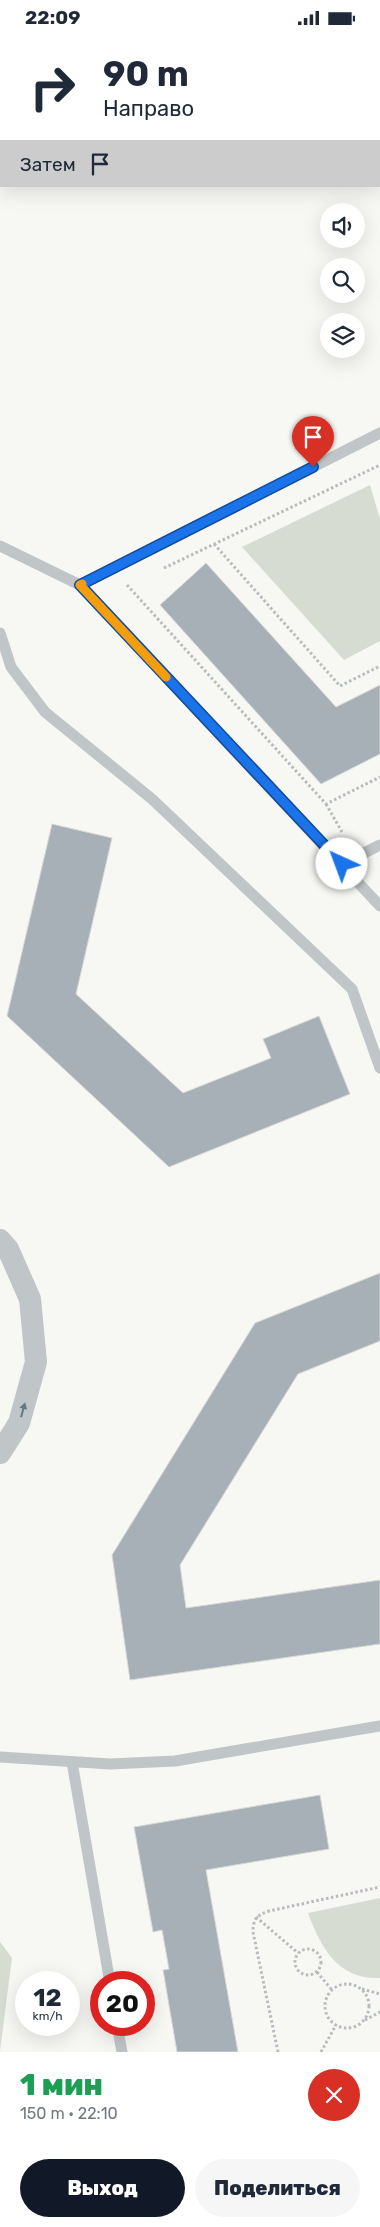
<!DOCTYPE html>
<html lang="ru">
<head>
<meta charset="utf-8">
<style>
  body { margin:0; font-family:Rubik,sans-serif; background:#f6f6f7; color:#1f2937; height:100vh; display:flex; flex-direction:column; font-size:19px; white-space:nowrap }
  * { box-sizing:border-box; margin:0 }
  p { font-size:16px; color:#747a83 }
  .icon { flex:none; width:28px; height:28px; fill:none; stroke:currentColor; stroke-width:2; stroke-linecap:round; stroke-linejoin:round }
  .map { position:relative; height:2017px; overflow:hidden }
  .drawer { display:flex; flex-direction:column; background:#fff; flex:1 }
  .drawer>* { flex:none }
  .banner { position:absolute; left:0px; top:0px; width:380px; height:152px; box-shadow:0 5px 20px #0002; background:#fff; color:#1f2937; overflow:hidden }
  .buttons { position:absolute; left:320px; top:168px; display:grid; gap:10px }
  .buttons a { display:grid; place-items:center; width:45px; height:45px; border-radius:50%; background:#fff; box-shadow:0 5px 20px #0002; font-size:25px }
  .speed { position:absolute; left:15px; top:1936px; display:flex; gap:10px; font-size:25px; font-weight:700; text-align:center }
  .speed>* { display:grid; place-content:center; width:65px; height:65px; border-radius:50%; background:#fff; box-shadow:0 5px 20px #0002; line-height:1 }
  .speed small { font-size:12px; font-weight:400 }
  .speed .limit { border:8px solid #d22; background:#fff; color:#111 }
  .pin { position:absolute; display:grid; place-items:center; width:42px; height:42px; color:#fff; margin:-51px -21px; border-radius:50% 50% 50% 0; rotate:-45deg; box-shadow:0 0 5px #0007 }
  .pin .icon { rotate:45deg }
  .me { position:absolute; width:55px; margin:-28px; rotate:317deg; stroke-linejoin:round; filter:drop-shadow(0 0 4px #0008) }
  .turn { display:flex; align-items:center; gap:18px; height:105px; padding:0 20px; font-size:22px }
  .turn .icon { width:65px; height:65px; stroke-width:2.5 }
  .turn b { display:block; font-size:35px; line-height:42px }
  .then { display:flex; align-items:center; height:48px; padding:0 20px; background:#0003; gap:10px; font-size:19px }
  .round { display:grid; place-items:center; flex:none; width:52px; height:52px; border-radius:26px; background:#f6f6f7 }
  .head { display:flex; align-items:center; justify-content:space-between; height:85px; padding:0 20px }
  h1 { font-size:30px; font-weight:800; line-height:38px; color:#1e9e55 }
  .button { display:flex; gap:10px; margin-top:auto; padding:10px 20px }
  .button a { flex:1; height:58px; border-radius:30px; background:#111827; color:#fff; font-size:20px; font-weight:800; line-height:58px; text-align:center }
  .button a+a { background:#f6f6f7; color:#1f2937 }
  .status { display:flex; justify-content:space-between; align-items:center; height:35px; padding:0 25px; background:#fff; direction:ltr }
  .status svg { height:14px; fill:currentColor }
  .map>svg:first-child { display:block }
  .green { fill:#d7dcd3 }
  .building { fill:#a7b0b6; stroke:#d9d9d7 }
  .lines { fill:none; stroke-linecap:round; stroke-linejoin:round }
  .path { stroke:#b8bcbf; stroke-width:3; stroke-dasharray:2.5 2.5; stroke-linecap:butt }
  .service { stroke:#c0c5c8; stroke-width:11 }
  .minor { stroke:#c0c5c8; stroke-width:22 }
  .oneway { fill:#667785 }
  .route-casing { stroke:#114b97; stroke-width:12 }
  .route { stroke:#1a73e8; stroke-width:9 }
  .slow { stroke:#f59e0b; stroke-width:9 }
</style>
</head>
<body>
<div class="status"><b>22:09</b><svg viewBox="0 0 49 12"><path d="M0 12V9h3v3zM5 12V6h3v6zM10 12V3h3v9zM15 12V0h3v12zM26 1h20v11H26zM47 4h2v5h-2z"/></svg></div>
<div class="map">
<svg width="380" height="2017" viewBox="0 0 380 2017">
  <rect width="100%" height="100%" fill="#f7f7f4"/>
  <g class="green">
    <polygon points="370,450 380,484 380,606 344,625 242,512"/>
    <path d="M380,1863v80c-42,2 -59,-30 -72,-65z"/>
    <polygon points="0,1907 12,1923 0,2016"/>
  </g>
  <g class="building">
    <polygon points="206,528 336,672 380,650 380,719 321,749 160,570"/>
    <polygon points="52,789 112,803 76,959 183,1058 271,1023 263,1004 319,981 350,1059 169,1132 7,981"/>
    <polygon points="380,1238 380,1306 298,1339 180,1530 186,1573 380,1545 380,1609 130,1645 112,1520 255,1288"/>
    <polygon points="320,1760 329,1814 206,1835 238,2017 177,2017 163,1935 169,1934 162,1895 153,1897 134,1792"/>
  </g>
  <g class="lines">
    <g class="path">
      <polyline points="214,509 340,651 380,631"/>
      <polyline points="164,533 380,430"/>
      <polyline points="127,550 326,769 380,742"/>
      <polyline points="326,769 342,797"/>
      <polyline points="256,1882 298,1918"/>
      <circle cx="308" cy="1927" r="13"/>
      <polyline points="317,1937 332,1955"/>
      <circle cx="347" cy="1971" r="22"/>
      <polyline points="362,1954 380,1959"/>
      <polyline points="365,1985 380,1977"/>
      <path d="M278,2017l-25,-120c0,-13 4,-17 16,-21l111,-24"/>
      <polyline points="321,2017 336,1990"/>
    </g>
    <g class="service">
      <polyline points="380,398 80,550 380,871"/>
      <polyline points="0,511 80,550"/>
      <polyline points="0,598 11,632 45,677 152,764 352,954 380,1033"/>
      <polyline points="342,829 380,810"/>
      <polyline points="0,1722 110,1729 175,1726 380,1691"/>
      <polyline points="72,1727 110,1948"/>
      <polyline points="117,1990 122,2017"/>
    </g>
    <polyline class="minor" points="0,1205 8,1214 30,1264 36,1327 19,1388 0,1418"/>
  </g>
  <defs><path id="oneway-solid" d="M-6-.8H1V-3.2L6.5 0L1 3.2V.8H-6Z" transform="scale(1.25)"/></defs>
  <use class="oneway" href="#oneway-solid" transform="translate(23 1375) rotate(-75)"/>
  <g class="lines">
    <g class="route-casing">
      <polyline id="route" points="313,432 80,550 342,829"/>
    </g>
    <use href="#route" class="route"/>
    <polyline class="slow" points="82,549 80,550 166,642"/>
  </g>
</svg>
<div class="buttons">
<a><svg class="icon" aria-label="sound" viewBox="0 0 24 24"><path d="M4 9h4l5-4v14l-5-4H4zM17 9q2 3 0 6"/></svg></a>
<a><svg class="icon" aria-label="search" viewBox="0 0 24 24"><circle cx="10" cy="10" r="6"/><path d="M15 15l6 6"/></svg></a>
<a><svg class="icon" aria-label="layers" viewBox="0 0 24 24"><path d="M12 4l9 5-9 5-9-5zM3 14l9 5 9-5"/></svg></a>
</div>
<div class="speed"><div>12<small>km/h</small></div><div class="limit">20</div></div>
<div class="pin" style="left:313px;top:432px;background:#d93025"><svg class="icon" aria-label="arrive" viewBox="0 0 24 24"><path d="M6 21V4h12l-3 4 3 4H6"/></svg></div>
<svg class="me" style="left:342px;top:829px" viewBox="-20 -20 40 40"><circle r="19" fill="#fff"/><path d="M0-13L10 11 0 6-10 11z" fill="#1a73e8"/></svg>
<div class="banner">
<div class="turn"><svg class="icon" aria-label="right" viewBox="0 0 24 24"><path d="M7 20v-9h11M14 6l5 5-5 5"/></svg><div><b>90 m</b>Направо</div></div>
<div class="then">Затем<svg class="icon" aria-label="arrive" viewBox="0 0 24 24"><path d="M6 21V4h12l-3 4 3 4H6"/></svg></div>
</div>
</div>
<section class="drawer">
<div class="head"><div><h1>1 мин</h1><p>150 m · 22:10</p></div><a class="round" style="background:#d93025;color:#fff"><svg class="icon" aria-label="close" viewBox="0 0 24 24"><path d="M6 6l12 12M18 6L6 18"/></svg></a></div>
<div class="button"><a>Выход</a><a>Поделиться</a></div>
</section>
</body>
</html>
